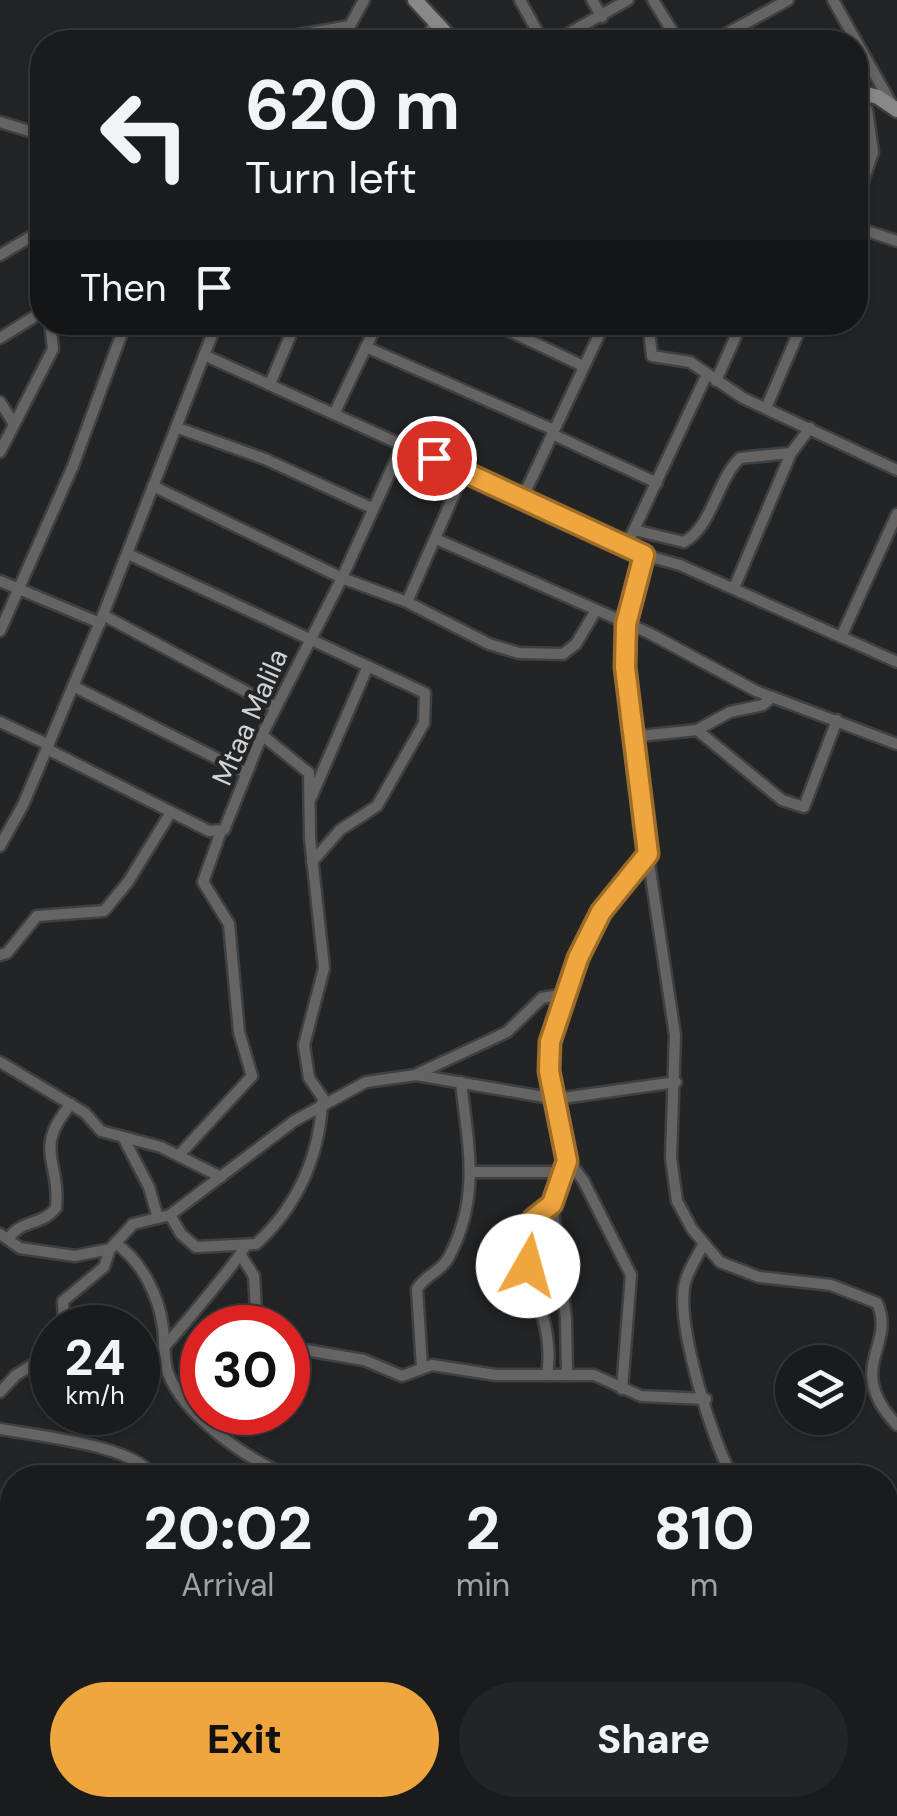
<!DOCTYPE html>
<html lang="en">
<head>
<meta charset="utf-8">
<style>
  body { margin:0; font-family:"DM Sans",sans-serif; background:#232425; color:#f1f3f6; height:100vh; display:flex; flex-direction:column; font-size:38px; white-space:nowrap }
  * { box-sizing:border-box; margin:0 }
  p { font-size:32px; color:#9fa1a3 }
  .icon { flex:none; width:55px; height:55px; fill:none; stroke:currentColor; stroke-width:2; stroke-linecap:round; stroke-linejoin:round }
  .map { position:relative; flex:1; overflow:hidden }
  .details { position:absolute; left:0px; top:1465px; width:898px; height:352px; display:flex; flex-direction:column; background:#1a1b1c; border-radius:40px 40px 0 0; box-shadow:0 2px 8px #0004,0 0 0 2px #38393b }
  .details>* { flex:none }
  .top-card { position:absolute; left:30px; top:30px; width:838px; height:305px; border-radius:40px; box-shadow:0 2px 8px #0004,0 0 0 2px #38393b; background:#1a1b1c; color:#f1f3f6; overflow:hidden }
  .fabs { position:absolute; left:775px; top:1345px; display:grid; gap:20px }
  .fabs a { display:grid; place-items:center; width:90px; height:90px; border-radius:50%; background:#1a1b1c; box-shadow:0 2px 8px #0004,0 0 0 2px #38393b; font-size:50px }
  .speed { position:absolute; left:30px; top:1305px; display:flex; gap:20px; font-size:50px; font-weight:700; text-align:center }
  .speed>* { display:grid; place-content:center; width:130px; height:130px; border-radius:50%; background:#1a1b1c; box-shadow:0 2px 8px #0004,0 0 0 2px #38393b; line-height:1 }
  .speed small { font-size:25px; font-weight:400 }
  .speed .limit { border:15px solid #d22; background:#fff; color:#111 }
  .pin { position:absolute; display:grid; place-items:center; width:85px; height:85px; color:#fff; margin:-42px; border:5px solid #fff; border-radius:50%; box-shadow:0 2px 10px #0007 }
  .me { position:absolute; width:110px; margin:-55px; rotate:7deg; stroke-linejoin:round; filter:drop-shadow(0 0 8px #0008) }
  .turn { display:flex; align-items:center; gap:35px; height:210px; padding:0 50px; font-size:45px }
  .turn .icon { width:130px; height:130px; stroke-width:2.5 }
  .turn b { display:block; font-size:70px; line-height:85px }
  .then { display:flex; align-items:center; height:95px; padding:0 50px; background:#0003; gap:20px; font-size:38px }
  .eta { display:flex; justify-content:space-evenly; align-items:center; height:170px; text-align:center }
  .eta b { font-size:60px; font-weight:800; line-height:70px }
  .primary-button { display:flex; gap:20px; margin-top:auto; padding:20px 50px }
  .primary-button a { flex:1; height:115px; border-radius:60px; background:#f0a63f; color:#111; font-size:40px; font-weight:800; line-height:115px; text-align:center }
  .primary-button a+a { background:#232425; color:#f1f3f6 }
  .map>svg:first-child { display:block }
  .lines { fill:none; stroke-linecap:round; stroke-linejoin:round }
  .minor-casing { stroke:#3e4042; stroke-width:15 }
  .secondary-casing { stroke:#3e4042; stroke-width:19 }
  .minor { stroke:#656463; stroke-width:10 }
  .secondary { stroke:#8a8887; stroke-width:14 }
  .route-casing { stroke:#9c6c29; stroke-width:25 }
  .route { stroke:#f0a63f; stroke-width:18 }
  .labels { text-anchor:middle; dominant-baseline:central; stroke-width:8; stroke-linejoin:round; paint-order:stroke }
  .street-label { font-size:28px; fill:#d1d3d4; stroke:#222426 }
</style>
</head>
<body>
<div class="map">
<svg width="897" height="1816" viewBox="0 0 897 1816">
  <rect width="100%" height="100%" fill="#222426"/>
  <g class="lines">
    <g class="minor-casing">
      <g id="minor">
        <polyline points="520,0 543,42"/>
        <polyline points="592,0 602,17"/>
        <polyline points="653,0 679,42"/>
        <polyline points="833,0 892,105"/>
        <polyline points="257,42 350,26"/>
        <polyline points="341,42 364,0"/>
        <polyline points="426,42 435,21"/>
        <polyline points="553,42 628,0"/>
        <polyline points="711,42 788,0"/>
        <polyline points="0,122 42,135"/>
        <polyline points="855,205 873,152 867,110"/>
        <polyline points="855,227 897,241"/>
        <polyline points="0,255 42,230"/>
        <polyline points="491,322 583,366"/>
        <polyline points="648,322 652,356 690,362 743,398 897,470"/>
        <polyline points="0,338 42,312"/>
        <polyline points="366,347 554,430"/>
        <path d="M204,355l440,200 -17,69 -2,43 5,70 45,298 -4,123 6,43 15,28 28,33 39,15 72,8 46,18c20,43 -34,65 20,122"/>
        <polyline points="716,381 742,322"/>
        <polyline points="270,384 296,322"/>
        <polyline points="0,402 14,424"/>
        <polyline points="766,408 803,322"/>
        <polyline points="334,414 378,322"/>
        <polyline points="178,428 265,459 372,508"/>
        <polyline points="552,434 657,483"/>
        <polyline points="0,452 53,349 50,322"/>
        <polyline points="153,486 342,578 407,602 489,644 519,653 563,654 576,644 596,610"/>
        <polyline points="522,499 605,322"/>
        <path d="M634,530l50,12c28,-15 33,-62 56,-84l51,-5"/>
        <polyline points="632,534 707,374"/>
        <polyline points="436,539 649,633 756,691 897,744"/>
        <polyline points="128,554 425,693 424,723 377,806 340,830 312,862"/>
        <polyline points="644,555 680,565 897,662"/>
        <polyline points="0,581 100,623"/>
        <polyline points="734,588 791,453 810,428"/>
        <polyline points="407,602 464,472"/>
        <polyline points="103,615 275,707"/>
        <polyline points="0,631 73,466 126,322"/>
        <polyline points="841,637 897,514"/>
        <polyline points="73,686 246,773"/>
        <polyline points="0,722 49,745"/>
        <polyline points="697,730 730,712 763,705 772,697"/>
        <polyline points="262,735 309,773 310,838 324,968 304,1045 309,1078 325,1101"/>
        <polyline points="630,737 697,730 782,800 804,807 837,720"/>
        <polyline points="47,749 209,831 224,830 262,735 342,578 403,444"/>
        <polyline points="311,798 368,666"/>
        <polyline points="0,846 23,805 103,615 217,322"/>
        <polyline points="0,955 7,953 37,916 104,911 128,882 171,812"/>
        <polyline points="0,1062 85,1113 101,1131 161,1147 221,1177"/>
        <polyline points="417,1074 507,1032 542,998 566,994"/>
        <polyline points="124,1139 149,1187 158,1218"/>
        <polyline points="180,1154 252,1076 239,1032 229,924 203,882 220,834"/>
        <polyline points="473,1172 562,1172"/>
        <polyline points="552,1203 566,1319 567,1375"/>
        <path d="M170,1215l11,19 15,13 60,-3c41,-37 63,-87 66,-141"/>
        <polyline points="0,1234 20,1248 75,1256 110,1249 133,1224 170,1215 294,1121 366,1082 416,1075 556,1099 676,1082"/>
        <path d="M8,1239c13,-20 34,-13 48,-31 5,-47 -24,-58 15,-104"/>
        <path d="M115,1243c27,18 44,53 48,85 2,15 0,31 5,45 16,43 85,92 127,105"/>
        <path d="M703,1245c-7,14 -17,28 -19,43 -6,42 28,153 49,190"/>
        <polyline points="242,1257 254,1276 257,1328"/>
        <polyline points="64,1328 63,1301 104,1267 110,1249"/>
        <path d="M164,1347c13,-14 78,-91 81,-101"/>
        <polyline points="288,1347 364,1360 402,1376 432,1365 496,1375 594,1375 641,1396 706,1399"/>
        <path d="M422,1368l-5,-79c8,-14 24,-17 32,-32 32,-61 19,-111 12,-175"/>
        <path d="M547,1375c9,-55 -24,-91 -20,-144l25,-28 15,-42"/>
        <polyline points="622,1389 631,1275 583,1180 562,1152 549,1071 550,1042 578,957 601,913 647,855"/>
        <polyline points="0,1392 16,1375 52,1353"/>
        <path d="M0,1429c32,6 142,17 153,49"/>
        <polyline points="885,1589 897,1586"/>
        <polyline points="885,1752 897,1763"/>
        <polyline points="190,1805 195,1816"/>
        <polyline points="313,1805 318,1816"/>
        <polyline points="794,1805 797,1816"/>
        <polyline points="566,1816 571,1805"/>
      </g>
    </g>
    <g class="secondary-casing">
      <g id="secondary">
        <polyline points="415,0 454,42"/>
        <polyline points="855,91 878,97 897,110"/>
      </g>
    </g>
    <use href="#minor" class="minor"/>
    <use href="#secondary" class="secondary"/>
  </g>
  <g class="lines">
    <g class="route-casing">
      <polyline id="route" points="434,458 644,555 626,624 625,667 648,854 601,912 578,958 550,1042 549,1071 567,1161 552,1204 533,1219 527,1231 528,1266"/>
    </g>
    <use href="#route" class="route"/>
  </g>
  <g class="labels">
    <g class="street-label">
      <text transform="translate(250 717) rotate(-66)">Mtaa Malila</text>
    </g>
  </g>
</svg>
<div class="fabs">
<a><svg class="icon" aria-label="layers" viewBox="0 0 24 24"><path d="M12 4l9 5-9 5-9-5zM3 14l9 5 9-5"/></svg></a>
</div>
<div class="speed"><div>24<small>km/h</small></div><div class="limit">30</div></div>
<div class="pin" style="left:434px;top:458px;background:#d93025"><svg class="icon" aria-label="arrive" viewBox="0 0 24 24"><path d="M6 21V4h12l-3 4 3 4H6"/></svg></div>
<svg class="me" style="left:528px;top:1266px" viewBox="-20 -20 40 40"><circle r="19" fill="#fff"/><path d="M0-13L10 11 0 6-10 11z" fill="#f0a63f"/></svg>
<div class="top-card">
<div class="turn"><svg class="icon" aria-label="left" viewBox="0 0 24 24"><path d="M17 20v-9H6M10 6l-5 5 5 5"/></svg><div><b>620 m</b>Turn left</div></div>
<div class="then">Then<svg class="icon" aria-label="arrive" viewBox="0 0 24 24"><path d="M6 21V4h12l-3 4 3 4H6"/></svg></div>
</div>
<section class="details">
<div class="eta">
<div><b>20:02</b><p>Arrival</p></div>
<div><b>2</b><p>min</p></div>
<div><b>810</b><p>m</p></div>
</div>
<div class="primary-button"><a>Exit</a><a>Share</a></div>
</section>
</div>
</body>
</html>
